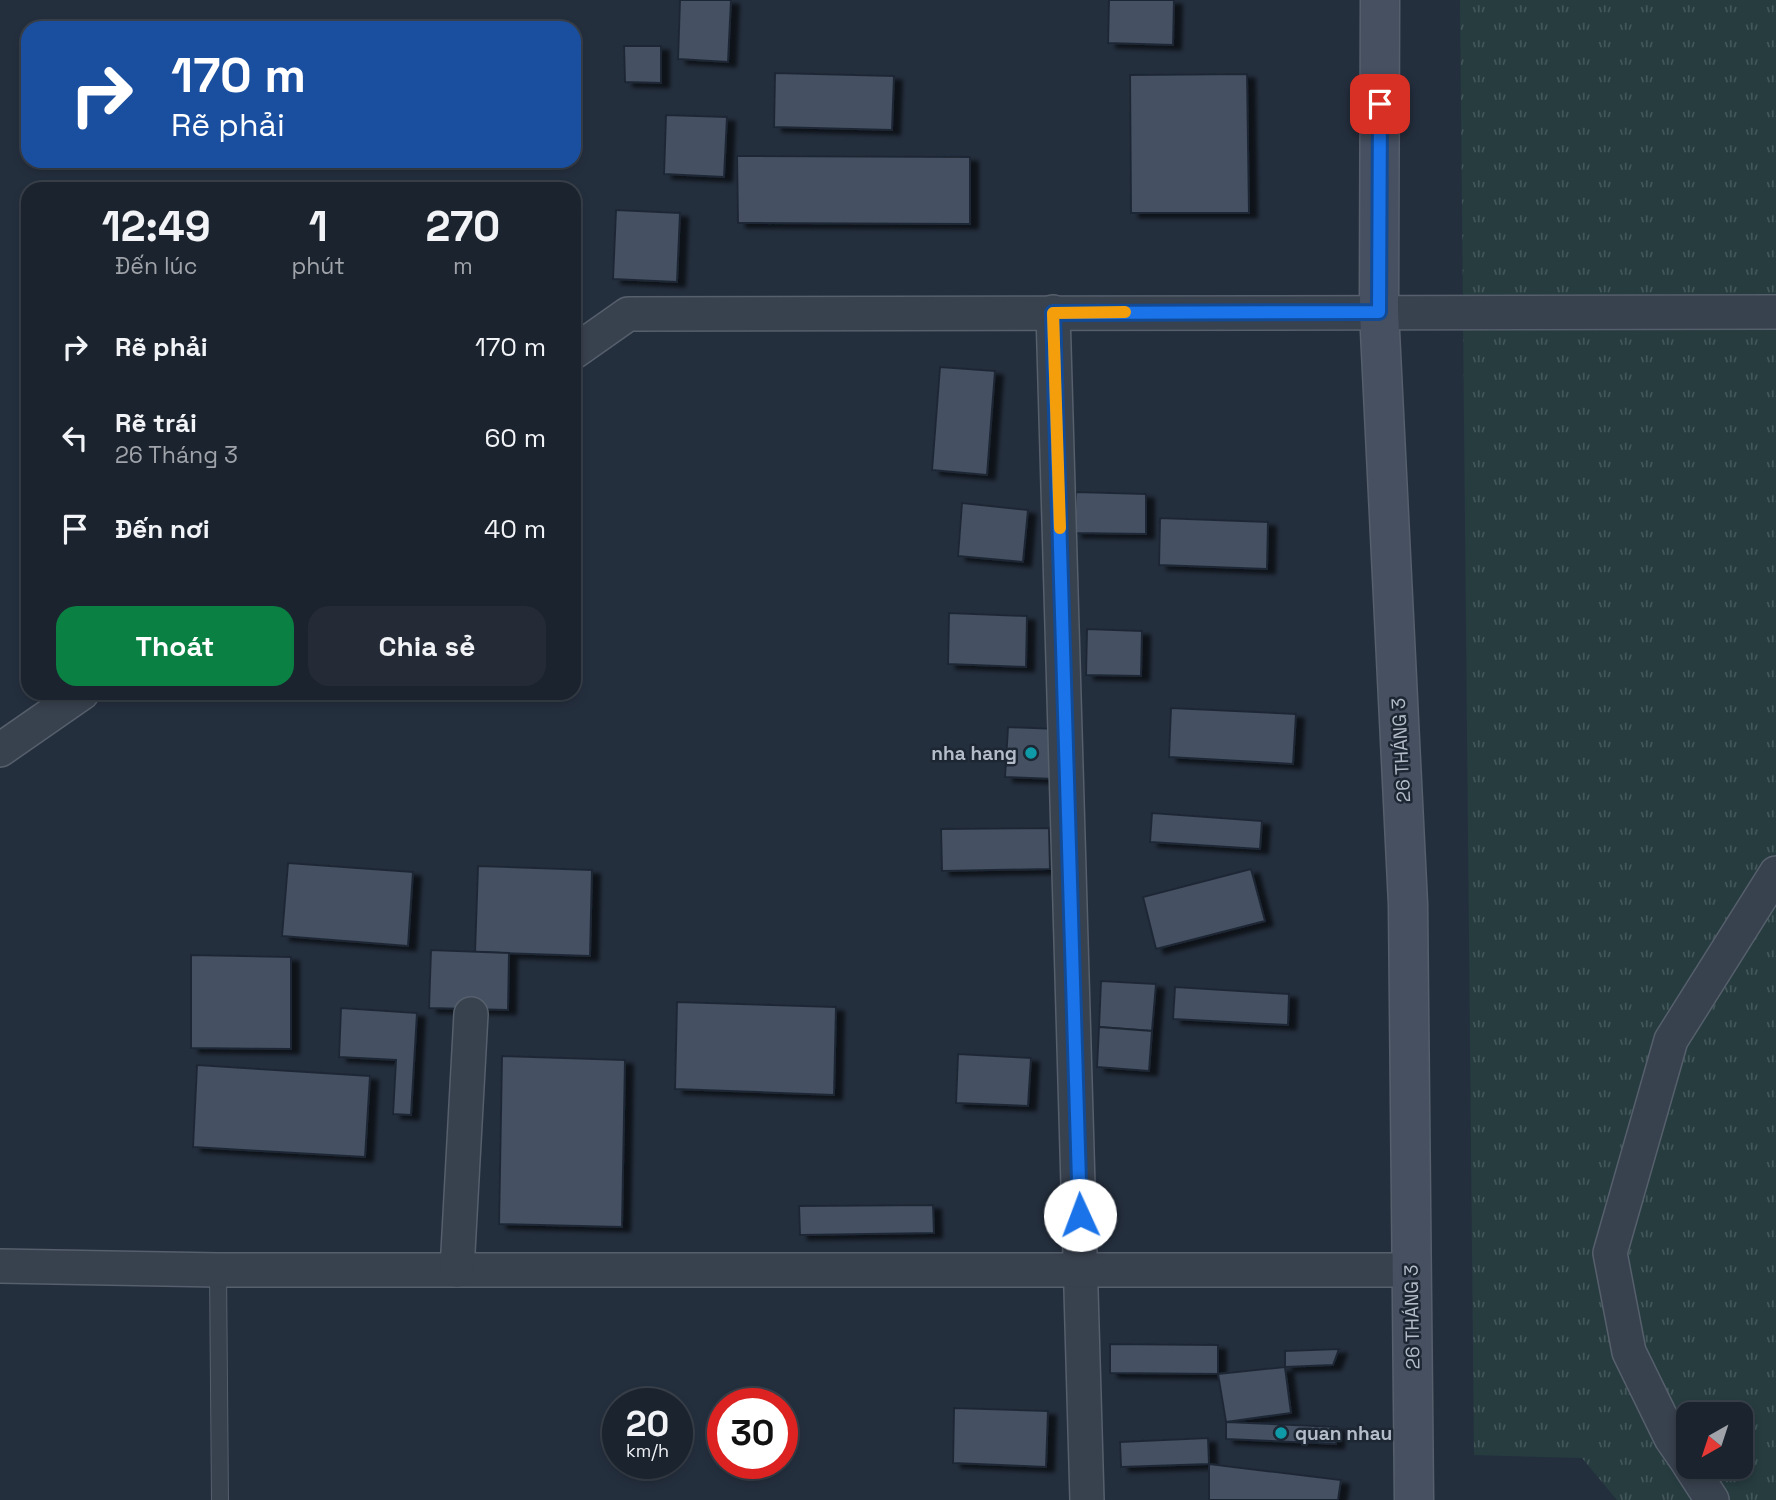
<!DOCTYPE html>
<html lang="vi">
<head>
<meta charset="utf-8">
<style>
  body { margin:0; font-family:"Space Grotesk",sans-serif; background:#242b36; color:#f1f3f6; height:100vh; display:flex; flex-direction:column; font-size:26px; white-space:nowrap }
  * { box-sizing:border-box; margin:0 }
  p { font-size:23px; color:#a0a4aa }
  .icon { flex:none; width:38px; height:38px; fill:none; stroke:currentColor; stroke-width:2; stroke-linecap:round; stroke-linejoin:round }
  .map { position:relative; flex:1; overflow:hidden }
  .details { position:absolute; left:21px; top:182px; width:560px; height:518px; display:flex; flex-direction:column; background:#1b232e; border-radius:21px; box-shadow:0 4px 10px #0003,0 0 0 2px #39404a }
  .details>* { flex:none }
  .hud { position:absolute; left:21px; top:21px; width:560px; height:147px; border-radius:21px; box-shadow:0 4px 10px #0003,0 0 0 2px #39404a; background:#1a4fa0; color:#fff; overflow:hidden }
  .needle { width:46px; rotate:219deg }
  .fabs { position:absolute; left:1676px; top:1402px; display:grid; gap:14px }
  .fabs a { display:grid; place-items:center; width:77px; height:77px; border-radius:14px; background:#1b232e; box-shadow:0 4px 10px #0003,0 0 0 2px #39404a; font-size:35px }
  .speed { position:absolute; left:602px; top:1388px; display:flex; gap:14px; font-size:35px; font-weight:700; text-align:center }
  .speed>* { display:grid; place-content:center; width:91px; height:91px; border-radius:50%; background:#1b232e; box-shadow:0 4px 10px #0003,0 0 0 2px #39404a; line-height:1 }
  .speed small { font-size:18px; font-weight:400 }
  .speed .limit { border:10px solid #d22; background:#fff; color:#111 }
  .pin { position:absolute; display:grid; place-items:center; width:60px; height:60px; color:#fff; margin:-30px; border-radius:14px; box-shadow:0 4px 10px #0006 }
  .me { position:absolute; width:77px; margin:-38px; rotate:358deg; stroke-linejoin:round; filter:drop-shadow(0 0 5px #0008) }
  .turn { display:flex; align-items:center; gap:24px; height:147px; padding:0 35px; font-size:32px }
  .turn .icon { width:91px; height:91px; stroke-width:2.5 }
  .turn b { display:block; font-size:49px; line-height:60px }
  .eta { display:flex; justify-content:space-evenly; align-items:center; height:119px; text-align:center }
  .eta b { font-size:42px; font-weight:700; line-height:49px }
  .button { display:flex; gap:14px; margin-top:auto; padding:14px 35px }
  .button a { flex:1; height:80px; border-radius:21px; background:#0b8043; color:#fff; font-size:28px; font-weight:700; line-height:80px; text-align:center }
  .button a+a { background:#242b36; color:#f1f3f6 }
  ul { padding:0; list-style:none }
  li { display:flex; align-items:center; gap:21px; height:91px; padding:0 35px }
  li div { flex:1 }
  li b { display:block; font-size:26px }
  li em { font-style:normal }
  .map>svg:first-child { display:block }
  .grass { fill:url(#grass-tufts); fill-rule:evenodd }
  .building { fill:#455162; stroke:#1f2835; stroke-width:2; filter:url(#shadow) }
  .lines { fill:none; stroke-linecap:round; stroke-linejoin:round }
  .lane-casing { stroke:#565f6c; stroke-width:18 }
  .street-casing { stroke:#565f6c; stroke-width:36 }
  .secondary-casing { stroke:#565f6c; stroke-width:41 }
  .lane { stroke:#38414e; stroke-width:16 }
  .street { stroke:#38414e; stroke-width:33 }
  .secondary { stroke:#465061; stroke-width:38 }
  .route-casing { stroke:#114b97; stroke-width:18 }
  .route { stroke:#1a73e8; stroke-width:12 }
  .slow { stroke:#f59e0b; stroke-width:12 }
  .culture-dot { fill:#0f9aa8; stroke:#1d2633; stroke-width:2.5 }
  .labels { text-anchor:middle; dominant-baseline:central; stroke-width:5; stroke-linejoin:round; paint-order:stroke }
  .street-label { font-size:19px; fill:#b4bcc9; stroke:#1d2633 }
  .poi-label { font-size:19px; font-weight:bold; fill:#b4bcc9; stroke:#1d2633; text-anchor:end }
</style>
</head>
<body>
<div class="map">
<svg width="1776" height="1500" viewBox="0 0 1776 1500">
  <defs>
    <pattern id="grass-tufts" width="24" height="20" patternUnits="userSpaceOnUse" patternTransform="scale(1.75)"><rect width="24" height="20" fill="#263c3f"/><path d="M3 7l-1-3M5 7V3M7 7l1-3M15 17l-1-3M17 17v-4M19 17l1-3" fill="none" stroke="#435659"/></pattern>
    <filter id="shadow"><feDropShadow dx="8" dy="4.5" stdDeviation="2" flood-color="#0009"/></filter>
  </defs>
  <rect width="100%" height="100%" fill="#242f3e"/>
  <path class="grass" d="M1460,0h316v1500h-159l-35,-42 -108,-3zM1689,1414h52v52h-52z"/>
  <g class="building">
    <polygon points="680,0 731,0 728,62 678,59"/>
    <polygon points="1109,0 1174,0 1173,45 1108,43"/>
    <polygon points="624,46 661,46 661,83 625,82"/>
    <polygon points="775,73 894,76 892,130 774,127"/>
    <polygon points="1247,74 1249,213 1131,213 1130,75"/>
    <polygon points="666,115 727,117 724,177 664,174"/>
    <polygon points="737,156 970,157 970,224 738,223"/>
    <polygon points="616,210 680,213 677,282 613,279"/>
    <polygon points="940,367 995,371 987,475 932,470"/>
    <polygon points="1076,492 1146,494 1146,534 1074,533"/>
    <polygon points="962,503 1028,510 1023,562 958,556"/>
    <polygon points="1160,518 1268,522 1267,569 1159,565"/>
    <polygon points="949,613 1027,616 1026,667 948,664"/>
    <polygon points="1087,629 1142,631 1141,676 1086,675"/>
    <polygon points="1171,708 1296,714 1293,764 1169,757"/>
    <polygon points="1008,727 1058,729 1055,779 1005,777"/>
    <polygon points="1152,813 1262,821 1260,849 1150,842"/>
    <polygon points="1049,828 1050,869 942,871 941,829"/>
    <polygon points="288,863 413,872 408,946 282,936"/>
    <polygon points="478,866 592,870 590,956 475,952"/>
    <polygon points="1251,869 1265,921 1156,949 1143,897"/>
    <polygon points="431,950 509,953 508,1010 429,1008"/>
    <polygon points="191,955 291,957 291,1049 191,1048"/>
    <polygon points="1101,981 1156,984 1152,1031 1099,1027"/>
    <polygon points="1175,987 1289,994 1288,1025 1173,1019"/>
    <polygon points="677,1002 836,1007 834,1095 675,1089"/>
    <polygon points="341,1008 417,1013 411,1115 393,1114 396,1060 339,1057"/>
    <polygon points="1099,1027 1152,1031 1149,1071 1097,1067"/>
    <polygon points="958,1054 1031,1058 1028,1106 956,1103"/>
    <polygon points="502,1056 625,1060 622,1227 499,1224"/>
    <polygon points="197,1065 370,1076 365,1157 193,1147"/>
    <polygon points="933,1205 934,1233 800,1235 799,1206"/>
    <polygon points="1110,1344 1218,1345 1218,1374 1110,1373"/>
    <polygon points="1339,1349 1333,1365 1285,1367 1285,1351"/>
    <polygon points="1285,1367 1291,1413 1226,1422 1218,1374"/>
    <polygon points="954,1408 1048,1411 1046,1467 953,1463"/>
    <polygon points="1226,1422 1337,1427 1336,1444 1226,1439"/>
    <polygon points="1208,1438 1209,1464 1121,1467 1120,1442"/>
    <polygon points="1209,1464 1341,1480 1338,1500 1209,1500"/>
  </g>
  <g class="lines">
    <g class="lane-casing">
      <polyline id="lane" points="218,1270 220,1500"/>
    </g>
    <g class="street-casing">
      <g id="street">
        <polyline points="1053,312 1087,1500"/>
        <polyline points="574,352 628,314 1776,312"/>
        <polyline points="0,750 82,693"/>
        <polyline points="0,1266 218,1270 1411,1270"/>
        <polyline points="457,1270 471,1014"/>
        <polyline points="1689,1464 1671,1438 1629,1352 1610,1253 1671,1040 1776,873"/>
        <polyline points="1690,1466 1712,1500"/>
      </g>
    </g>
    <g class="secondary-casing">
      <polyline id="secondary" points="1380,0 1379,311 1408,904 1414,1500"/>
    </g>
    <use href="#lane" class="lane"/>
    <use href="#street" class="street"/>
    <use href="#secondary" class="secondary"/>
  </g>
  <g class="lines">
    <g class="route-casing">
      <polyline id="route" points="1080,1215 1053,313 1379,312 1380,104"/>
    </g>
    <use href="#route" class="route"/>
    <polyline class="slow" points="1060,528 1053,313 1125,312"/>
  </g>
  <g class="culture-dot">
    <circle cx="1031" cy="753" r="7"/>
    <circle cx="1281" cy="1433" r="7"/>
  </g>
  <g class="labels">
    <g class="street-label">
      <text transform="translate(1401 750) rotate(-93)">26 THÁNG 3</text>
      <text transform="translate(1412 1317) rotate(-91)">26 THÁNG 3</text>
    </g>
    <g class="poi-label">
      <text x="1017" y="753">nha hang</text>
      <text x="1295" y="1433" text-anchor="start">quan nhau</text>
    </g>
  </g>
</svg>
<div class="fabs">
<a><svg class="needle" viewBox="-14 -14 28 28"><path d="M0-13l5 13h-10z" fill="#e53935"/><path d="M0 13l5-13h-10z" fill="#a0a4aa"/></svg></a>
</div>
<div class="speed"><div>20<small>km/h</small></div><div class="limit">30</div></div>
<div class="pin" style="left:1380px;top:104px;background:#d93025"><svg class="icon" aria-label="arrive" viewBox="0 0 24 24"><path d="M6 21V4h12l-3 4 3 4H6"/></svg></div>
<svg class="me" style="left:1080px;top:1215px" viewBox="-20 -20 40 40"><circle r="19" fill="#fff"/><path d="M0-13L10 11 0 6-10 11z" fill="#1a73e8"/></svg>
<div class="hud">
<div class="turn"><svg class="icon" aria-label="right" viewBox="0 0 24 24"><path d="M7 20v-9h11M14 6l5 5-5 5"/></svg><div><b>170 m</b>Rẽ phải</div></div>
</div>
<section class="details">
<div class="eta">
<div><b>12:49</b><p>Đến lúc</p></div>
<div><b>1</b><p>phút</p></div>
<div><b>270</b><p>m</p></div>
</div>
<ul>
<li><svg class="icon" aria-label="right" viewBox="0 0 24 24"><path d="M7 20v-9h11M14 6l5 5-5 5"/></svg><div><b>Rẽ phải</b></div><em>170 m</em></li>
<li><svg class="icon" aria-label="left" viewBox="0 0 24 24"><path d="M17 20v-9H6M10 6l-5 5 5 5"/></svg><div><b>Rẽ trái</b><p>26 Tháng 3</p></div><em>60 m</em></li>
<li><svg class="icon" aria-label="arrive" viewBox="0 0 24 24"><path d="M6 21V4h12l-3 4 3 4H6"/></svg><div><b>Đến nơi</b></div><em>40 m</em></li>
</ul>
<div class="button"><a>Thoát</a><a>Chia sẻ</a></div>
</section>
</div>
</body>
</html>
